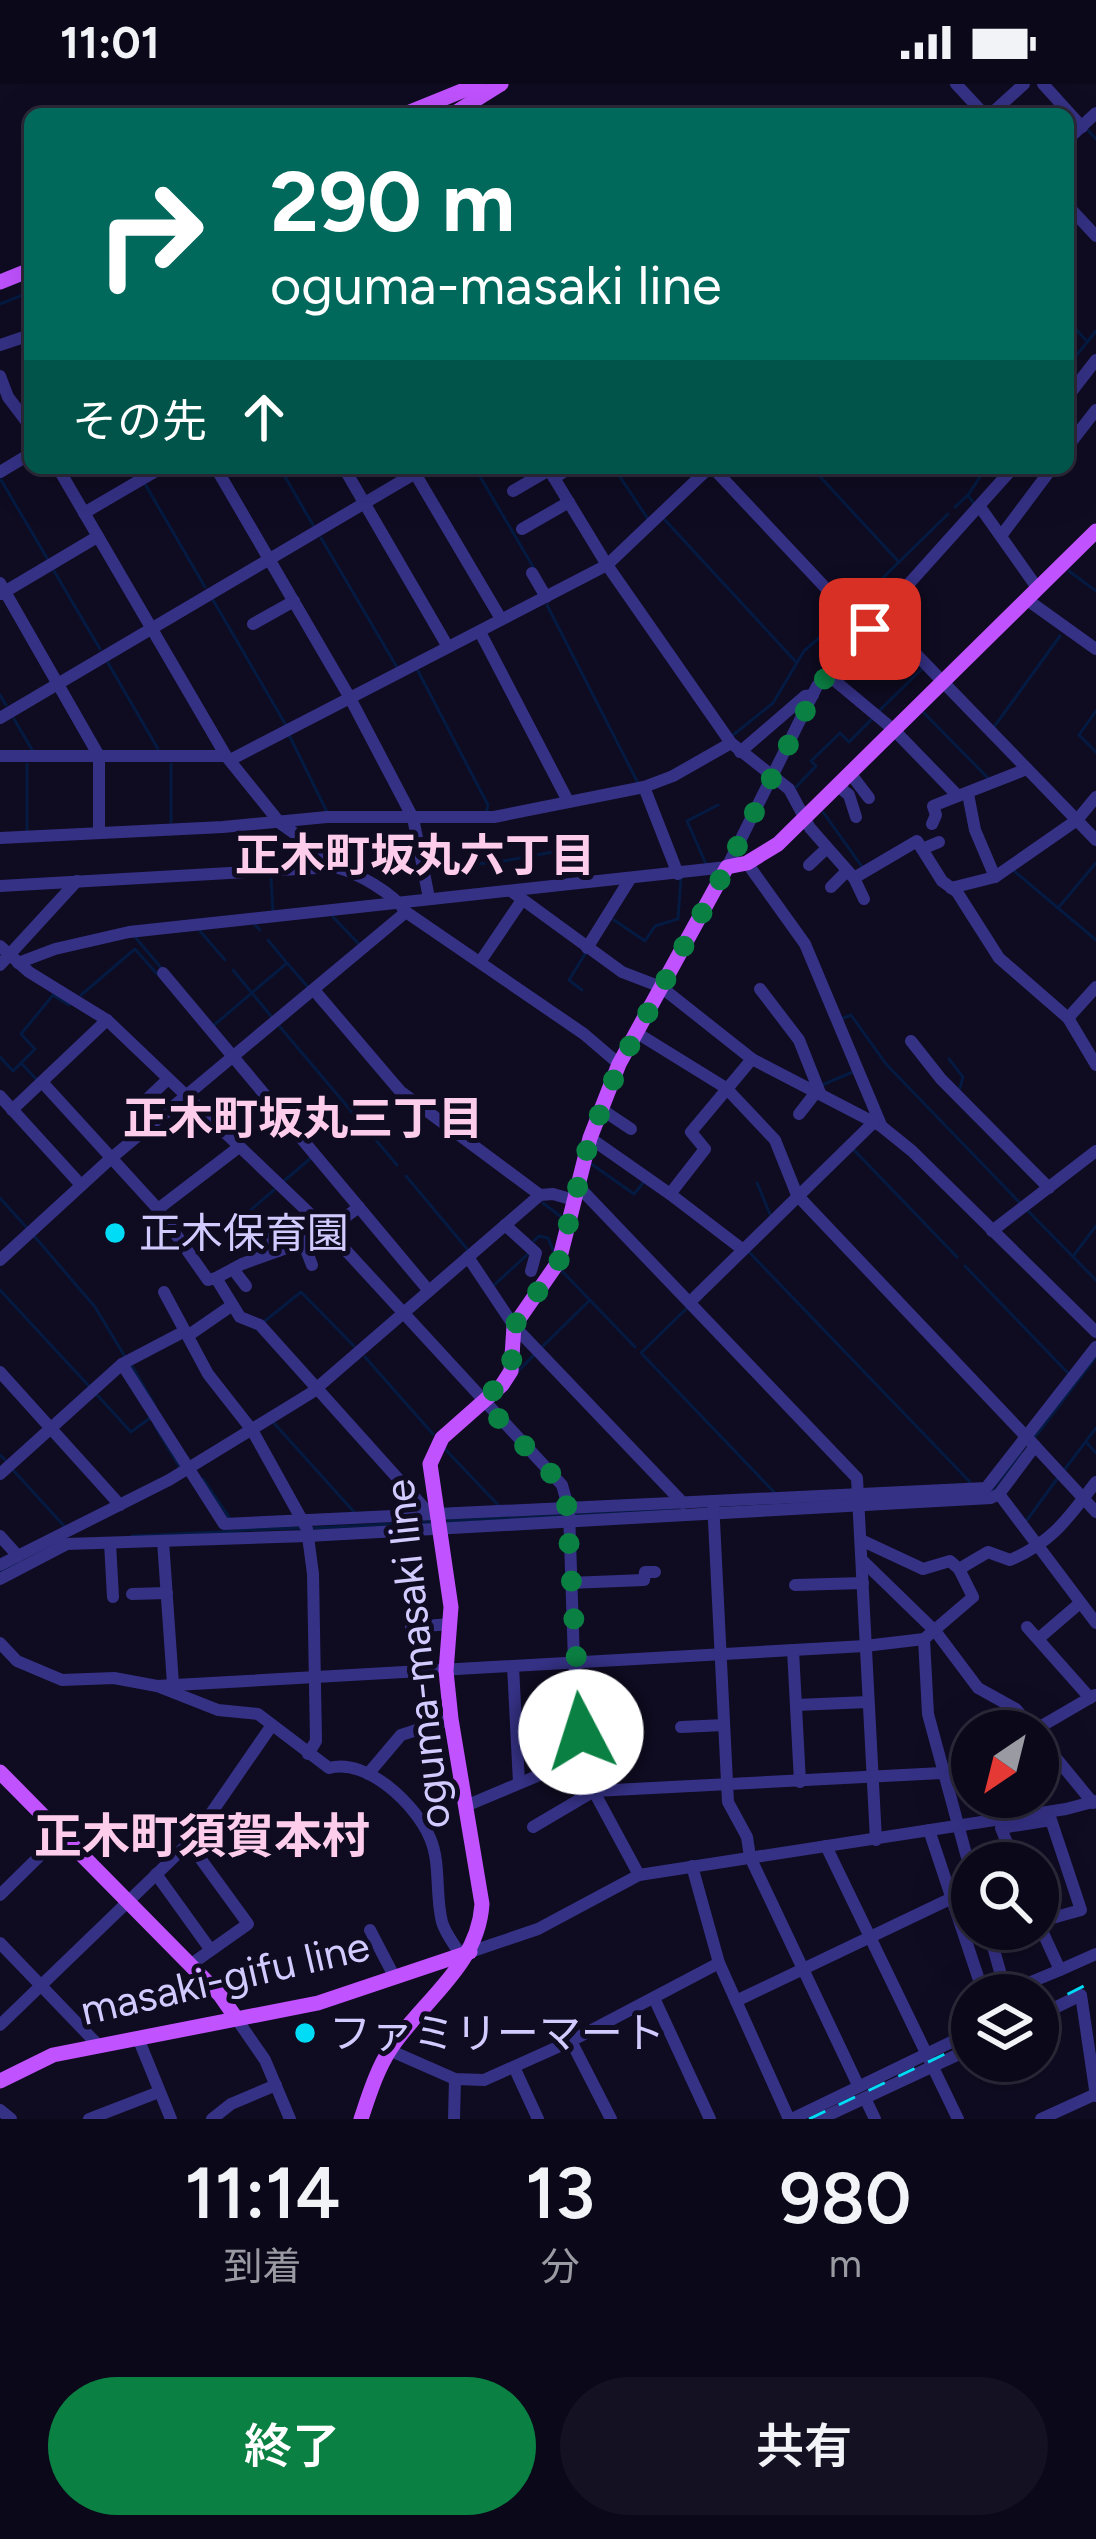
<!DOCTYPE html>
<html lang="ja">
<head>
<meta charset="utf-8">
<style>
  body { margin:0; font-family:Figtree,"Noto Sans JP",sans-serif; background:#141122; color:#f1f3f6; height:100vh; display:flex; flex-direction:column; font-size:45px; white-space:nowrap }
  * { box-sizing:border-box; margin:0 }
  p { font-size:39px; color:#9a9aa2 }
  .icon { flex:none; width:66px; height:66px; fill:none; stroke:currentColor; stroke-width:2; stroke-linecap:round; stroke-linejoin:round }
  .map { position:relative; height:2035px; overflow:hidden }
  .panel { display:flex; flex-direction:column; background:#0b0819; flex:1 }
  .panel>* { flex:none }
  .banner { position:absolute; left:24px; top:24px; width:1050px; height:366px; border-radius:18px; box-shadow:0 12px 48px #0002,0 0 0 3px #2b2938; background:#00695c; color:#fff; overflow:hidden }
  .needle { width:78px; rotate:215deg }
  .buttons { position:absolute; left:951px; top:1626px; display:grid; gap:24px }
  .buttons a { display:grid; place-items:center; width:108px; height:108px; border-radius:50%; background:#0b0819; box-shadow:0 12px 48px #0002,0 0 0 3px #2b2938; font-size:60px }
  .pin { position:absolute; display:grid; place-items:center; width:102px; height:102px; color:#fff; margin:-51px; border-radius:24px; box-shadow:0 6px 18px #0006 }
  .me { position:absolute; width:132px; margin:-66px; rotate:355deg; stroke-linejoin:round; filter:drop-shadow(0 0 9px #0008) }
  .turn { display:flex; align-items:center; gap:42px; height:252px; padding:0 48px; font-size:54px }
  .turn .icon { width:156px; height:156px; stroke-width:2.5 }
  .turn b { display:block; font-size:84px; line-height:102px }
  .then { display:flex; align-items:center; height:114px; padding:0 48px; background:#0003; gap:24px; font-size:45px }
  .eta { display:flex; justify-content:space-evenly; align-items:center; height:204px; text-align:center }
  .eta b { font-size:72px; font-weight:600; line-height:84px }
  .primary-button { display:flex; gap:24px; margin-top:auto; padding:24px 48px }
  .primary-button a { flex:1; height:138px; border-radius:72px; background:#0b8043; color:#fff; font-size:48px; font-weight:600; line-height:138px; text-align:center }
  .primary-button a+a { background:#141122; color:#f1f3f6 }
  .status { display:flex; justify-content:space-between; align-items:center; height:84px; padding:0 60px; background:#0b0819; direction:ltr }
  .status svg { height:33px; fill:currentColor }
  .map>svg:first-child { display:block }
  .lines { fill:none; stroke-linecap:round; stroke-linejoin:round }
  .stream { stroke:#041a41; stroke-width:3 }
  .minor { stroke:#353185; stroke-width:12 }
  .major { stroke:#c052ff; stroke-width:15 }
  .rail { stroke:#00dcf6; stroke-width:3; stroke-dasharray:18 15; stroke-linecap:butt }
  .route { stroke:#0b8043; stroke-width:21; stroke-dasharray:0 37.8 }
  .poi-dot { fill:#00dcf6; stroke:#0f0b21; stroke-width:4.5 }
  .labels { text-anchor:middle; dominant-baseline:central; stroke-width:10; stroke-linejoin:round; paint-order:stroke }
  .poi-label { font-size:42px; fill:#d2cbff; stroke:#0f0b21; text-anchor:start }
  .street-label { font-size:42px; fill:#d2cbff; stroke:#0f0b21 }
  .neighbourhood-label { font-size:45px; font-weight:bold; fill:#ffcdec; stroke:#0f0b21 }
  .quarter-label { font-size:48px; font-weight:bold; fill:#ffcdec; stroke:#0f0b21 }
</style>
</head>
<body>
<div class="status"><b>11:01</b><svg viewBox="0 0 49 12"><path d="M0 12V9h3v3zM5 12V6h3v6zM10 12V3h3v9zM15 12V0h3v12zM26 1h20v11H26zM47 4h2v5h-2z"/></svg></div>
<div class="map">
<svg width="1096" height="2035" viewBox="0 0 1096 2035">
  <rect width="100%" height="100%" fill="#0f0b21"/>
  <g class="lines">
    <g class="stream">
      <polyline points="1086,44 1096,55"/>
      <polyline points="0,220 30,208"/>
      <polyline points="1068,237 1086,256"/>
      <polyline points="1068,282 1096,247"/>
      <polyline points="125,384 130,389 136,384 140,391"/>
      <polyline points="280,384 313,441"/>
      <polyline points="475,384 535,486"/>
      <polyline points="614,384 648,435"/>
      <polyline points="812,384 898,477"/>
      <polyline points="1,396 47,474"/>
      <polyline points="145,400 205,503"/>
      <polyline points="968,411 986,384"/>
      <polyline points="955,423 968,411 974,420"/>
      <polyline points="665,436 796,578"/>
      <polyline points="321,454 398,585"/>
      <polyline points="54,487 100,565"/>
      <polyline points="1069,487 1096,507"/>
      <polyline points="213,516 287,643"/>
      <polyline points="547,521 638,699"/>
      <polyline points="853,523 948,430"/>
      <polyline points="108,579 158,665"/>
      <polyline points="418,587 488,721 486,730"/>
      <polyline points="0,611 6,621"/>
      <polyline points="880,626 922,585"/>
      <polyline points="1096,627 1079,651 1096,668"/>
      <polyline points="924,629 990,696"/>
      <polyline points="14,635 34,669"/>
      <polyline points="994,643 1060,552"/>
      <polyline points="289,651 327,728"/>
      <polyline points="733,651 773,619 804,567 843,533"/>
      <polyline points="171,680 171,738"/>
      <polyline points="796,703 816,682 811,677 840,649 849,658 871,636"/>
      <polyline points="823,728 863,784"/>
      <polyline points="27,748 27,680"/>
      <polyline points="1096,779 1058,824 1096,856"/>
      <polyline points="706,780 687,737 718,721"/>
      <polyline points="430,781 493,779 585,762 589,791"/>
      <polyline points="1013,786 1058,824"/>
      <polyline points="271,794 273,828"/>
      <polyline points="333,833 358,859"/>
      <polyline points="614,836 645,857 655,842 678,835 681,794"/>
      <polyline points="255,841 260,846"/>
      <polyline points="200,847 225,876"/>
      <polyline points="136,854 162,885"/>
      <polyline points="268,856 286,878"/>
      <polyline points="233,886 271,932"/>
      <polyline points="582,906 569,896 585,870"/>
      <polyline points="81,911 135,865 157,890"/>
      <polyline points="841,935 851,931 886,980 1022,1121"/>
      <polyline points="213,942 287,879 307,902"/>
      <polyline points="280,943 397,1081"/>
      <polyline points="0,973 13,987 35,965 21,950 53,911 69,921"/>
      <polyline points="949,975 963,993 960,1004"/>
      <polyline points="22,980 36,995"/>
      <polyline points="822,1001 855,987"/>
      <polyline points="853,1065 957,1173"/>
      <polyline points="590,1079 634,1110 643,1099"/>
      <polyline points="406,1092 468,1166"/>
      <polyline points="285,1096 311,1074"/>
      <polyline points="757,1099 770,1130"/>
      <polyline points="0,1114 27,1144"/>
      <polyline points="543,1119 560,1132"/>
      <polyline points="1028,1127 1096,1196"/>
      <polyline points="35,1153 95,1223 124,1271"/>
      <polyline points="534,1157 539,1152 548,1154 554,1168"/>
      <polyline points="190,1160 217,1137 223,1145 232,1142 274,1106"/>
      <polyline points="748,1167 970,1398"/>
      <polyline points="1074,1171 1096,1142"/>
      <polyline points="965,1182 1068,1289"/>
      <polyline points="561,1186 635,1263"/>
      <polyline points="493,1202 529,1169"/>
      <polyline points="0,1206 88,1301"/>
      <polyline points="265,1237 301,1208 354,1262"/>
      <polyline points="542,1263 590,1216"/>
      <polyline points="641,1269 686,1225"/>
      <polyline points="643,1271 774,1408"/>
      <polyline points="365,1273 433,1350"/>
      <polyline points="132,1282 155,1322"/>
      <polyline points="516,1289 535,1270"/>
      <polyline points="97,1311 131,1348 150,1334"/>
      <polyline points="273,1338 355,1429"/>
      <polyline points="155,1342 179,1382"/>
      <polyline points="1035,1353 1096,1273"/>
      <polyline points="1087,1359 1096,1369"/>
      <polyline points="445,1365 500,1423"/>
      <polyline points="0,1371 5,1376"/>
      <polyline points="1065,1385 1096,1344"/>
      <polyline points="14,1387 65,1443 63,1444"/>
      <polyline points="203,1395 229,1433"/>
      <polyline points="990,1408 1022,1369"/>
      <polyline points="573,1431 672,1426"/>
      <polyline points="1027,1436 1057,1395"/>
      <polyline points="448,1437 564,1431"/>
      <polyline points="314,1444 431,1438"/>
      <polyline points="238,1446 299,1444"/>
      <polyline points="132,1452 240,1447"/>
      <polyline points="0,1488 20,1478"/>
    </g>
    <g class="minor">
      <polyline points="956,0 984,30"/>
      <polyline points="1043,0 1082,43"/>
      <polyline points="991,30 1024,0"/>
      <polyline points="1068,55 1096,29"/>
      <polyline points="1068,122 1096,152"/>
      <polyline points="0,261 30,251"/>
      <polyline points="0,292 8,313 30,342"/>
      <polyline points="1068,312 1096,276"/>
      <polyline points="1068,362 1096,326"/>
      <polyline points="58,384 226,672 280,739 336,779 335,783"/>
      <polyline points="216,384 350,614 413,734 429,814"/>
      <polyline points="344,384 448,563"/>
      <polyline points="548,384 607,481 731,659 789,705 810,744 854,794 917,757 942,797 957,808 999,874 1068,934 1096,981"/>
      <polyline points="713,384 867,548"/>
      <polyline points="413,386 501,535"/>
      <polyline points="0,388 30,370"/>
      <polyline points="554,394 570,384"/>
      <polyline points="513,407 549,386"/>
      <polyline points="980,423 1038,505"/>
      <polyline points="84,429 161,384"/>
      <polyline points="522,445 569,418"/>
      <polyline points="1001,452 1052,384"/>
      <polyline points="532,489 546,513"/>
      <polyline points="0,499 99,672 99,748"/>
      <polyline points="1,510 97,453"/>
      <polyline points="1026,515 1096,565"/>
      <polyline points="253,540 294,517"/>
      <polyline points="870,545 888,560 913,567 1096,756"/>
      <polyline points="480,548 568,717"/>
      <polyline points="828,591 894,646 958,712 1027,685"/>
      <polyline points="0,634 424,384"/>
      <polyline points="740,668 805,612 813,611"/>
      <polyline points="0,672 226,672"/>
      <polyline points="230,676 607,481 709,384"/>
      <polyline points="850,689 869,714"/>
      <polyline points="838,702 849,711 856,733"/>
      <polyline points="644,703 678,790"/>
      <polyline points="968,710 975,746 995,793"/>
      <polyline points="932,740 936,731 933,722 958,712"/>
      <polyline points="0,754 223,743 327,733 494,733 644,703 673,692 731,659"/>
      <polyline points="922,765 939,758"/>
      <polyline points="747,779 805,860 881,1041"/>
      <polyline points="809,781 827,764"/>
      <polyline points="854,794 864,815"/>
      <path d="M0,802l335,-19c23,6 58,26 71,45l178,122 35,30"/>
      <polyline points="831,803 846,788"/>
      <polyline points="951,804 995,793 1077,736 1096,713"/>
      <polyline points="511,807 622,888 661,903 752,975 881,1042 912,1067 1096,1248"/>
      <polyline points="0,862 29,888 107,936 328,1147 562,1401 569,1426 574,1577 586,1693 639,1791"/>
      <polyline points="587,864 630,795"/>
      <polyline points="480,878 522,816"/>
      <polyline points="18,879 55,865 129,848 727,783 817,602 1013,384"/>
      <polyline points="0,881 77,797"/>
      <polyline points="163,889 429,1207"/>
      <polyline points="760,905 799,956 820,1009"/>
      <polyline points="314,906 400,1007 540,1111 553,1110 574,1116"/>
      <polyline points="1068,934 1096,903"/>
      <polyline points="637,949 726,1004 775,1056 797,1111 1035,1362"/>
      <polyline points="911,957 941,995 1049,1104"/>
      <polyline points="42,998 158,1125 208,1196 216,1194 240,1233 260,1241 427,1427 436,1430"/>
      <polyline points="0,1012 81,1101"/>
      <polyline points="146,1016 168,995"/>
      <polyline points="601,1025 631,1045"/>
      <polyline points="12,1026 107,936"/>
      <polyline points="799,1030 817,1007"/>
      <polyline points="590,1054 670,1110"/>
      <polyline points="577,1101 857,1394 876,1756"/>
      <polyline points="158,1125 239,1063"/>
      <polyline points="266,1141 278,1167"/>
      <polyline points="505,1141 536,1169 531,1187"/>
      <polyline points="992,1147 1096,1067"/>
      <polyline points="303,1158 312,1181"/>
      <polyline points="742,1165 670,1110 705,1065 691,1048 752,975"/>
      <polyline points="468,1173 514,1242 683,1419"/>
      <polyline points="0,1176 109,1076 406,828"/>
      <polyline points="233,1185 246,1202"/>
      <polyline points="216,1194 242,1180 320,1152 359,1123"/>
      <polyline points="164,1208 208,1290 252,1346 307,1445 313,1490 316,1657 308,1670"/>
      <polyline points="690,1218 874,1038"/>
      <polyline points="189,1251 231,1222"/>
      <polyline points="122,1280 224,1440 713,1417"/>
      <polyline points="0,1288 120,1421"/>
      <polyline points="0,1390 122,1280 183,1248"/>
      <polyline points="1096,1428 1035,1362 999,1410 1096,1539"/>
      <polyline points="0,1452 18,1472"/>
      <polyline points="163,1457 173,1600"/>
      <polyline points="110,1459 113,1513"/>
      <polyline points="863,1477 936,1548 978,1604 1016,1625 1034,1647"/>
      <polyline points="0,1481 169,1396 311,1309 540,1111"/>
      <path d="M959,1485l29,-17 22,8c43,-18 58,-42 86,-78"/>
      <polyline points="0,1495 67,1460 308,1452 991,1414 999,1410"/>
      <polyline points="569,1499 644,1496 645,1488 655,1488"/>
      <polyline points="795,1501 863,1499"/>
      <polyline points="132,1510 167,1509"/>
      <polyline points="411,1543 451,1540"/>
      <polyline points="1027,1543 1090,1614"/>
      <polyline points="924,1555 928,1630 972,1792"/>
      <polyline points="1038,1555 1080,1519"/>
      <path d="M0,1559l17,18 45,19 52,-2 43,8 61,24 40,4 71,54c38,-11 88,38 101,70 11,25 5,57 12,84 3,11 12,22 18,32"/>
      <polyline points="793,1566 800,1698"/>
      <polyline points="513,1582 519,1699"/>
      <polyline points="157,1602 865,1562 924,1555 973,1513 959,1485 950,1477 923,1485 863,1457"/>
      <polyline points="796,1621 868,1618"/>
      <polyline points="681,1643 724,1641"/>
      <polyline points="1033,1647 1095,1611"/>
      <polyline points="1038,1652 1093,1719"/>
      <polyline points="368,1690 401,1651 451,1635"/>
      <polyline points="468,1721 549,1687 585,1687"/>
      <polyline points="533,1743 594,1707 942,1689 972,1675"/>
      <polyline points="929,1746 984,1911"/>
      <polyline points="189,1759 248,1840 190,1881"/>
      <polyline points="826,1762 958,2035"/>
      <polyline points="1015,1779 1001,1744 1051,1736 1081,1826 1038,1838"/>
      <polyline points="692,1782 719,1879 789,2035"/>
      <polyline points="156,1790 210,1865"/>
      <polyline points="0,1811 61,1751"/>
      <polyline points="988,1845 1005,1905 991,1911"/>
      <polyline points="370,1846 394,1892"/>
      <polyline points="991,1856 1019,1845"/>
      <polyline points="0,1859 99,1962"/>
      <polyline points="470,1868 538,1845 639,1791 1066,1725 1096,1717"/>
      <polyline points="1060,1886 1096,1870"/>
      <polyline points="1026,1911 1031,1898 1060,1886 1038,1838"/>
      <polyline points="654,1914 710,2035"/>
      <polyline points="736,1917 952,1814"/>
      <polyline points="1038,1932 1081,1911 1096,2012"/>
      <polyline points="236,1934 265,1976 290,2035"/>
      <polyline points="0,1941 194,1754 272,1641"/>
      <polyline points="138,1954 171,2035"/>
      <polyline points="571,1957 611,2035"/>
      <polyline points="389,1966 455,1995 484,1996 571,1957 719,1879"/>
      <polyline points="514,1983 538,2035"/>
      <polyline points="857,1999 750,1773 747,1753 728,1718 713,1417 986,1404 1096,1263"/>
      <polyline points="865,2014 875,2035"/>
      <polyline points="0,2026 11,2035"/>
      <polyline points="89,2035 159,2008"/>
      <polyline points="212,2035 231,2020 276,2001"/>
      <polyline points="454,2035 455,1995"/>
      <polyline points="792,2035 972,1948"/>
      <polyline points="820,2035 972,1964"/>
      <polyline points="1041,2035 1096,2010"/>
    </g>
    <g class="major">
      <polyline points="405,30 479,0"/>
      <polyline points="453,30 501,0"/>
      <polyline points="0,198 30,186"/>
      <polyline points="0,1688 220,1911 236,1934"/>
      <polyline points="0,1997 53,1971 318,1919 470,1868"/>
      <path d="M361,2035c8,-24 16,-50 30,-71 33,-49 87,-82 91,-144l-31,-185 -5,-48 5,-64 -21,-143 12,-26 60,-53 9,-14 3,-45 45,-65 31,-123 29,-74 108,-197 20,-4 31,-19 318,-313"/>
    </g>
    <g class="rail">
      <polyline points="1038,1925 1096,1896"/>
      <polyline points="809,2035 972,1957"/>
    </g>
  </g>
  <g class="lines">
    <polyline class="route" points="581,1648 566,1411 562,1401 483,1318 511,1287 514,1242 559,1177 590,1054 620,980 727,783 818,602 870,545"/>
  </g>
  <g class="poi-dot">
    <circle cx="115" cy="1149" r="12"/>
    <circle cx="305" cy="1949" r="12"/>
  </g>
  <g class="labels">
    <g class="poi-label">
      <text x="139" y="1149">正木保育園</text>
      <text x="329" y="1949">ファミリーマート</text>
    </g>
    <g class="street-label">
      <text transform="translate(417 1570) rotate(-96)">oguma-masaki line</text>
      <text transform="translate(225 1894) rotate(-13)">masaki-gifu line</text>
    </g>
    <g class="neighbourhood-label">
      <text x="415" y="771">正木町坂丸六丁目</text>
      <text x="303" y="1034">正木町坂丸三丁目</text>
    </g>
    <g class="quarter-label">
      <text x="202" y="1752">正木町須賀本村</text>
    </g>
  </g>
</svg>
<div class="buttons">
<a><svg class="needle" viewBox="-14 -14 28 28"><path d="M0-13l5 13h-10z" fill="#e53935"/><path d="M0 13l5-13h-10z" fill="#9a9aa2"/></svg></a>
<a><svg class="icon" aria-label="search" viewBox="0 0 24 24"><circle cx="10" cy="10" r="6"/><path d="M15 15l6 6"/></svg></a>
<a><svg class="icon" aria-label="layers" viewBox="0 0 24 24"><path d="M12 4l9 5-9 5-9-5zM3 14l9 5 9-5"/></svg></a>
</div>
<div class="pin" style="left:870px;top:545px;background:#d93025"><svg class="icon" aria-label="arrive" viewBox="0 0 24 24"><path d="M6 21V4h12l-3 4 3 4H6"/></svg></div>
<svg class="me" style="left:581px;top:1648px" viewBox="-20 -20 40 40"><circle r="19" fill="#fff"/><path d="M0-13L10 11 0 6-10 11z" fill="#0b8043"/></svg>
<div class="banner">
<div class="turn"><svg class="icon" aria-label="right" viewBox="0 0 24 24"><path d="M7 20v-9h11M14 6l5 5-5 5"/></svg><div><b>290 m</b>oguma-masaki line</div></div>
<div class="then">その先<svg class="icon" aria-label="ahead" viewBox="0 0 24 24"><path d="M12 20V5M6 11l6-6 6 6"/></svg></div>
</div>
</div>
<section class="panel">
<div class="eta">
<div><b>11:14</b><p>到着</p></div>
<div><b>13</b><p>分</p></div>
<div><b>980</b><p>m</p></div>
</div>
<div class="primary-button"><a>終了</a><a>共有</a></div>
</section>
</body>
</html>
